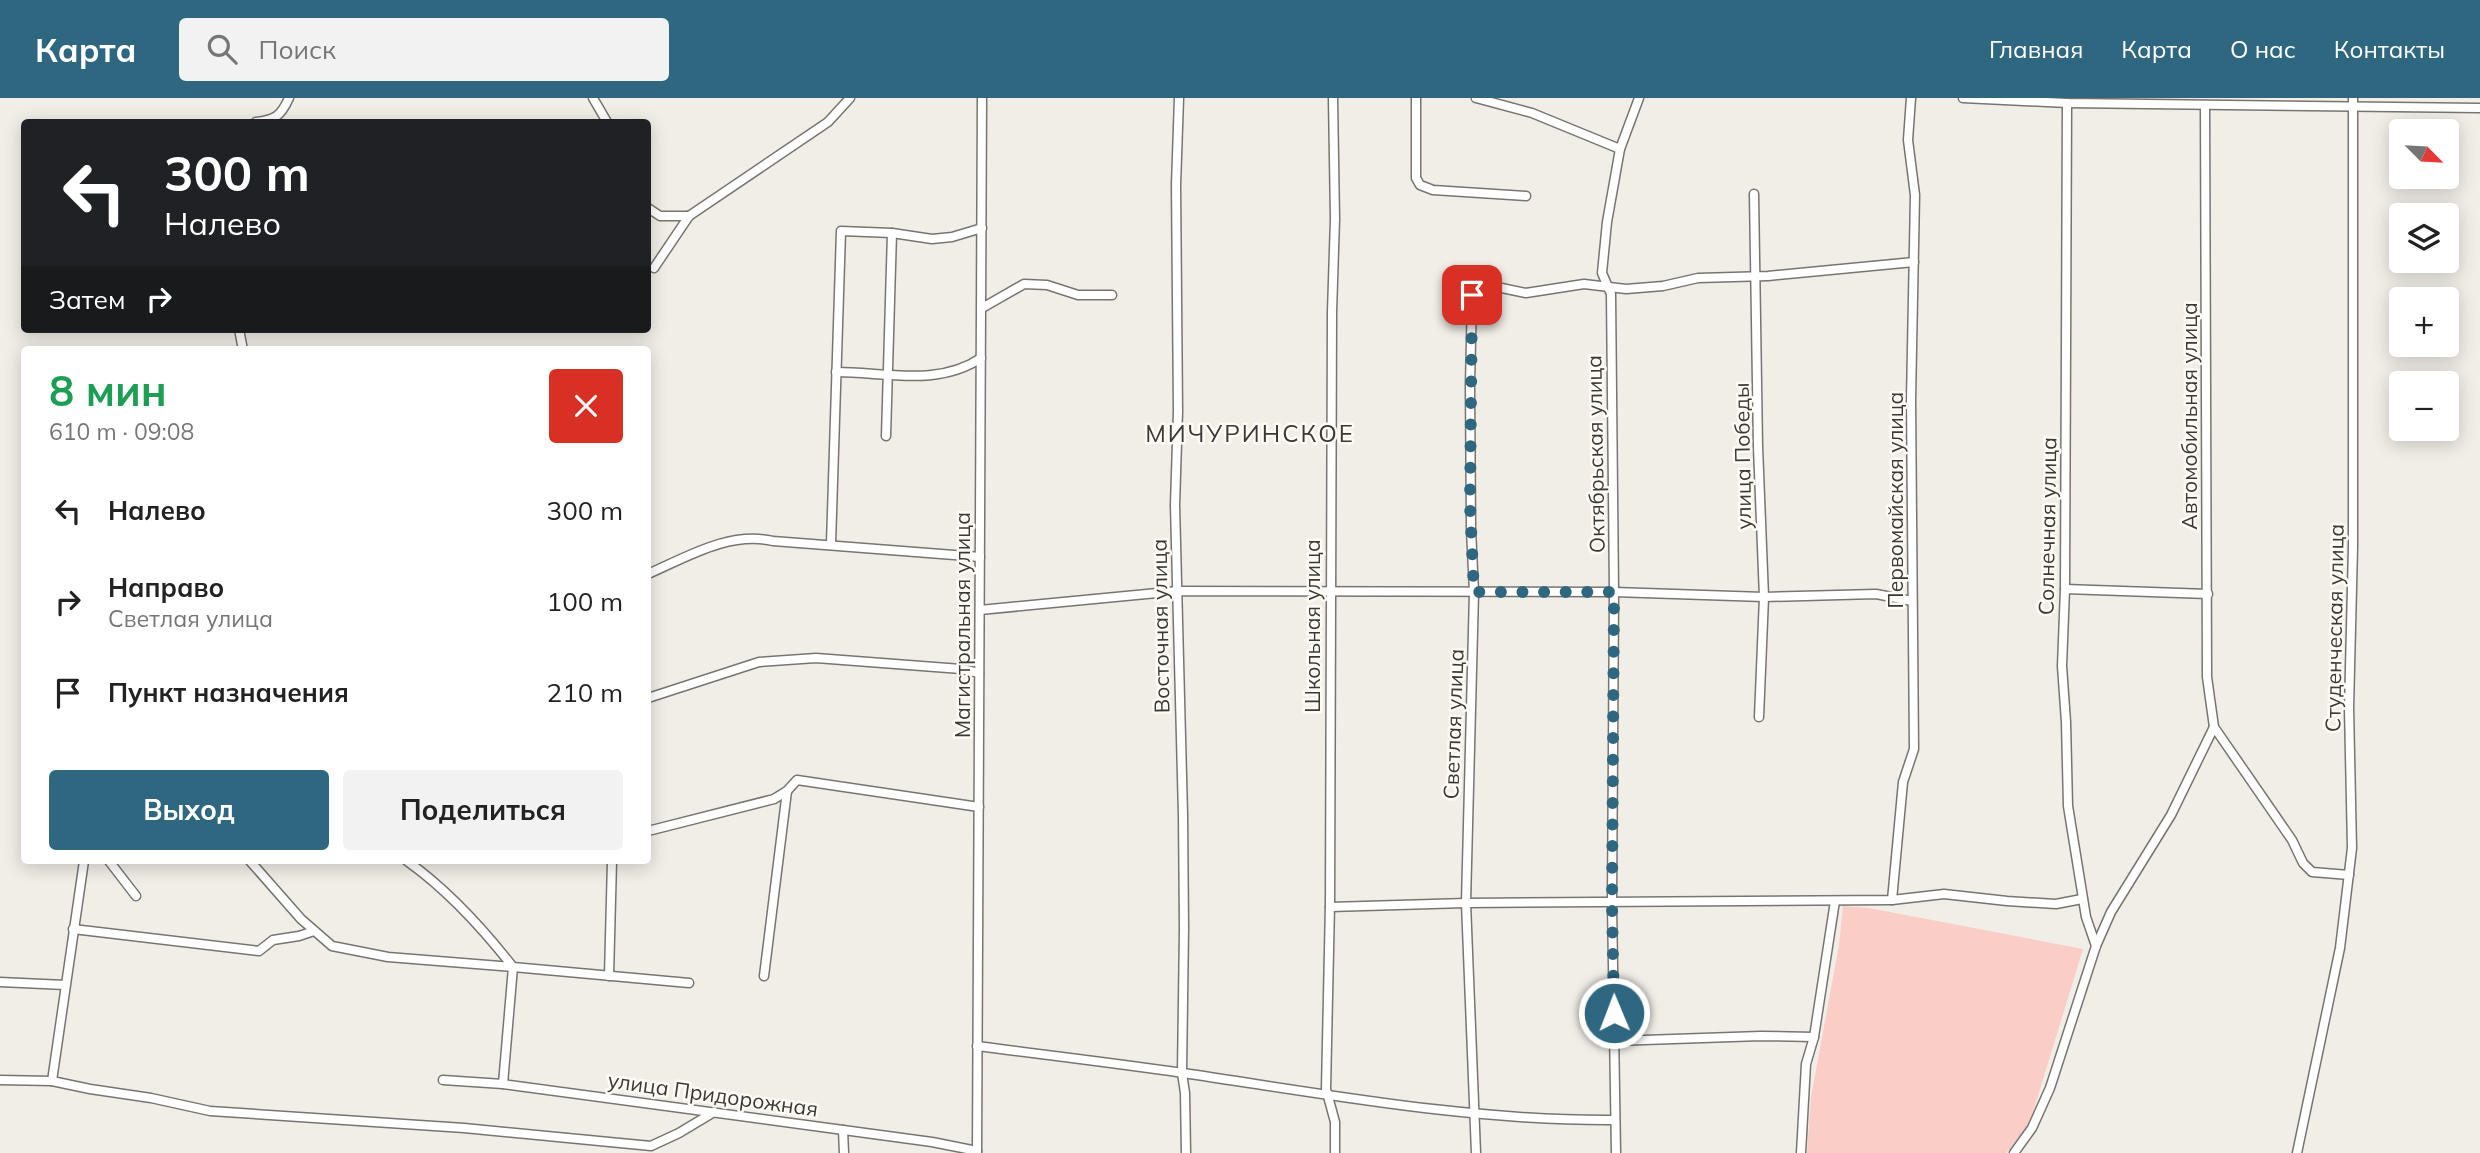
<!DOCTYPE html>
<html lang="ru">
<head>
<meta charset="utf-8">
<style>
  body { margin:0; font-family:Mulish,sans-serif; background:#f2f2f2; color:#222; height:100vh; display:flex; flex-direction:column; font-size:26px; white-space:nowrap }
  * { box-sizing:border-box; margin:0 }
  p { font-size:23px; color:#767676 }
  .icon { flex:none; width:38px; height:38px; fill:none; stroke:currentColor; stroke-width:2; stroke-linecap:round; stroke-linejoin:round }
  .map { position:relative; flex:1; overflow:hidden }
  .drawer { position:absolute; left:21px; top:248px; width:630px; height:518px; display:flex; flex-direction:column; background:#fff; border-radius:7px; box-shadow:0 4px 18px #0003 }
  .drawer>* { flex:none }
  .top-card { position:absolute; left:21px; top:21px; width:630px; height:214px; border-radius:7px; box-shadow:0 4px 18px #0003; background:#202124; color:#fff; overflow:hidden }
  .needle { width:46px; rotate:114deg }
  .buttons { position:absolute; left:2389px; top:21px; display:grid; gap:14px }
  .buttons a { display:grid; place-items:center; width:70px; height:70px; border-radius:7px; background:#fff; box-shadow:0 4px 18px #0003; font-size:35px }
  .pin { position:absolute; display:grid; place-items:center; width:60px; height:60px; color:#fff; margin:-30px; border-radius:14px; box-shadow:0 4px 10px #0006 }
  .me { position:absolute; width:77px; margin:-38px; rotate:359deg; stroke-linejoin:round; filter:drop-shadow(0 0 5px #0008) }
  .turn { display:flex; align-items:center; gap:24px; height:147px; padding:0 28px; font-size:32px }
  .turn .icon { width:91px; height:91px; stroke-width:2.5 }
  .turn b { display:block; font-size:49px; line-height:60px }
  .then { display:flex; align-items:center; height:66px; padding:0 28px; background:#0003; gap:14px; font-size:26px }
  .round { display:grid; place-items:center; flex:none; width:74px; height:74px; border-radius:7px; background:#f2f2f2 }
  .overview { display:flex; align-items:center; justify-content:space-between; height:119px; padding:0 28px }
  h1 { font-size:42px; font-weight:700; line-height:52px; color:#1e9e55 }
  .primary-button { display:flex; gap:14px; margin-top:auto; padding:14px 28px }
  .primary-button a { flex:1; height:80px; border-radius:7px; background:#2f6781; color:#fff; font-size:28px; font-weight:700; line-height:80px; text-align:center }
  .primary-button a+a { background:#f2f2f2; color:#222 }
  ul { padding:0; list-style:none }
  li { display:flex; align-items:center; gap:21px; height:91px; padding:0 28px }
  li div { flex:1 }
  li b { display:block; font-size:26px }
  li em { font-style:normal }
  header { display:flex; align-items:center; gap:42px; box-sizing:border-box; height:98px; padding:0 35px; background:#2f6781; color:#fff }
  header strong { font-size:33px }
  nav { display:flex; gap:38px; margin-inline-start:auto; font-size:24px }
  .search { width:490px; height:63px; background:#f2f2f2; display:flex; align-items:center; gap:18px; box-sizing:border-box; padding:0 24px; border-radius:7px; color:#767676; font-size:26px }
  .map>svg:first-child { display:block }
  .green { fill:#fbcdc7 }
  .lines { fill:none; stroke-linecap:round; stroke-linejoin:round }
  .minor-casing { stroke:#787570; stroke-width:11 }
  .minor { stroke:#fff; stroke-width:8 }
  .route { stroke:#2f6781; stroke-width:12; stroke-dasharray:0 21.6 }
  .labels { text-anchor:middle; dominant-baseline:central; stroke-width:5; stroke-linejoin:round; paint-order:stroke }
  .street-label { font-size:21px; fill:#3a3937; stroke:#fefbf5 }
  .quarter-label { font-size:24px; letter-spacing:2px; fill:#3a3937; stroke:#fefbf5 }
</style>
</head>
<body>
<header>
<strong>Карта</strong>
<div class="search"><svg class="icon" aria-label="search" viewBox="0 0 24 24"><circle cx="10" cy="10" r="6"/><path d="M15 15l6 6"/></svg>Поиск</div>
<nav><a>Главная</a><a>Карта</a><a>О нас</a><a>Контакты</a></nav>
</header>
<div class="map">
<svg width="2480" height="1055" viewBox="0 0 2480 1055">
  <rect width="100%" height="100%" fill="#f1eee7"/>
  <polygon class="green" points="1843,808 1869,810 2083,851 2029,1027 2006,1055 1807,1055 1811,999 1839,847"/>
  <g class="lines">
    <g class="minor-casing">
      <g id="minor">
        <polyline points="593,0 607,24"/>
        <polyline points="1179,0 1176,87 1178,313 1175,407 1183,717 1184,830 1182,975 1185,995 1186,1055"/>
        <polyline points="1333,0 1335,121 1332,214 1330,806 1326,991 1335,1024 1335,1055"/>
        <polyline points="1416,0 1416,80 1420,87 1433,92 1526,98"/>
        <polyline points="1476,0 1532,15 1620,51"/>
        <polyline points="1963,0 2067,5 2480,10"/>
        <polyline points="2067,5 2065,491 2062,568 2066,624 2068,708 2086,819 2096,848"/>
        <polyline points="2205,7 2207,579 2214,629 2292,742 2303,765 2312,774 2349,777"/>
        <path d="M256,24c19,-2 25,-6 33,-24"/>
        <polyline points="1754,96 1758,349 1764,499 1759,619"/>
        <polyline points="648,110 660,118 689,118"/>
        <polyline points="654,170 689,118 828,24 850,0"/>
        <polyline points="982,210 1024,186 1047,187 1078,197 1112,197"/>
        <polyline points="239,231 243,252"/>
        <path d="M836,274c49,0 102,15 145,-14"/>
        <polyline points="886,338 892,135"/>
        <polyline points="831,446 841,133 892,135 932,141 952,139 982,130"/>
        <path d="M648,476c39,-17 81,-43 125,-33l207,16"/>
        <polyline points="2065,491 2208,496"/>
        <polyline points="980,512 1178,493 1614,494 1764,499 1876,496 1912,503"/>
        <polyline points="648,600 759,564 816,560 961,571 979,575"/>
        <polyline points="648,733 774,701 787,693 797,682 979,709"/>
        <polyline points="109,763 136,798"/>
        <polyline points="250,763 301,821 332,848 388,859 513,869 503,986"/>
        <path d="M407,763c38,27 77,69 106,106l176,16"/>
        <polyline points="1892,802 1903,684 1914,651 1911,302 1915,97 1908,42 1911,0"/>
        <polyline points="1330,809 1466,805 1892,802 1944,796 2007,803 2056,806 2082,801"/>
        <polyline points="73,831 259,853 273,842 299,838 314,833"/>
        <polyline points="609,878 612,763"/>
        <polyline points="764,878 787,693"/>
        <polyline points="0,884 65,887"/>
        <polyline points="1615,943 1761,938 1814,939"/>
        <path d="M977,948c69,9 137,17 206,27 143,21 286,48 431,47"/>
        <polyline points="0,982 52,983 90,991 151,1000 210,1013 464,1030 651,1048 679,1035 714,1014"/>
        <polyline points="443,982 503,986 932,1044 977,1053"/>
        <polyline points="52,983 84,763"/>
        <polyline points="843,1032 844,1055"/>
        <polyline points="977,1055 982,0"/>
        <polyline points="1476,1055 1466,805 1474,494 1471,431 1470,287 1472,197 1478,185 1526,195 1584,186 1626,191 1663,188 1698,180 1768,178 1914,164"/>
        <polyline points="1616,1055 1612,806 1614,494 1611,196 1602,175 1607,124 1620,51 1639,0"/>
        <polyline points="1801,1055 1806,966 1814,939 1835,803"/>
        <polyline points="2014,1055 2032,1030 2050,990 2096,848 2111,814 2171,717 2214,629"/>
        <polyline points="2297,1055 2340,850 2352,750 2349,610 2353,449 2353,0"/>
      </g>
    </g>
    <use href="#minor" class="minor"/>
  </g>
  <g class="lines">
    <polyline class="route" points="1472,197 1470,407 1474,494 1614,494 1612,806 1614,915"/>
  </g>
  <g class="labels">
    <g class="street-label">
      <text transform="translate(2189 318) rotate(-90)">Автомобильная улица</text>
      <text transform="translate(1595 356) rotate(-91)">Октябрьская улица</text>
      <text transform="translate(1742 358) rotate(-91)">улица Победы</text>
      <text transform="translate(1895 402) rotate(-90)">Первомайская улица</text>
      <text transform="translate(2047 428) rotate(-89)">Солнечная улица</text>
      <text transform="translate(962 527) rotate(-90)">Магистральная улица</text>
      <text transform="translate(1160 528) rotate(-91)">Восточная улица</text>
      <text transform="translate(1312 528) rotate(-90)">Школьная улица</text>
      <text transform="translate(2334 530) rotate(-89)">Студенческая улица</text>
      <text transform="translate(1453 626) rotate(-88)">Светлая улица</text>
      <text transform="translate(713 996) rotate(8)">улица Придорожная</text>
    </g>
    <g class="quarter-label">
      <text x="1250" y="335">МИЧУРИНСКОЕ</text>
    </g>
  </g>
</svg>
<div class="buttons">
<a><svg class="needle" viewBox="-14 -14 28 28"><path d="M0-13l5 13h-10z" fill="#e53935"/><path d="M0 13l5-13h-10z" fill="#767676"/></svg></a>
<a><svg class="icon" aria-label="layers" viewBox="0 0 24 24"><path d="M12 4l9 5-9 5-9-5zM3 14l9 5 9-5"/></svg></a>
<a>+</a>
<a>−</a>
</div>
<div class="pin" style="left:1472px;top:197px;background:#d93025"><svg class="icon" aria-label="arrive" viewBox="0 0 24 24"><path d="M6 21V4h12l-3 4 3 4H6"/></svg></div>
<svg class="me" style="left:1614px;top:915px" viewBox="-20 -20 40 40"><circle r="17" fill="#2f6781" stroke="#fff" stroke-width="3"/><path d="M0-11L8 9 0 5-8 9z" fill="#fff"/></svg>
<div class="top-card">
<div class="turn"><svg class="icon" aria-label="left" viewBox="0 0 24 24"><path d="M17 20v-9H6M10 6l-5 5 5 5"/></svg><div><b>300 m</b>Налево</div></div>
<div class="then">Затем<svg class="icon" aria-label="right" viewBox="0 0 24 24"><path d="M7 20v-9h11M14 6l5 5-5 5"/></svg></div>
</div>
<section class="drawer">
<div class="overview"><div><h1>8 мин</h1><p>610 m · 09:08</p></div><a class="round" style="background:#d93025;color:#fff"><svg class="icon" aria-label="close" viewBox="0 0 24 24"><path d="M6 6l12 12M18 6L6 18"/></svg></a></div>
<ul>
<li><svg class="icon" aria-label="left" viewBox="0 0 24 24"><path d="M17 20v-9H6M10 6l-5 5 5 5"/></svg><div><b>Налево</b></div><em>300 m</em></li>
<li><svg class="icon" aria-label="right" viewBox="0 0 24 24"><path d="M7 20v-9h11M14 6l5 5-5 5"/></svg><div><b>Направо</b><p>Светлая улица</p></div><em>100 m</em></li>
<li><svg class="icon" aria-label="arrive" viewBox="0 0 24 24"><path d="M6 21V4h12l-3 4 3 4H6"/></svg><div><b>Пункт назначения</b></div><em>210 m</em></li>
</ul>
<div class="primary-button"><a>Выход</a><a>Поделиться</a></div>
</section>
</div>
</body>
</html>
